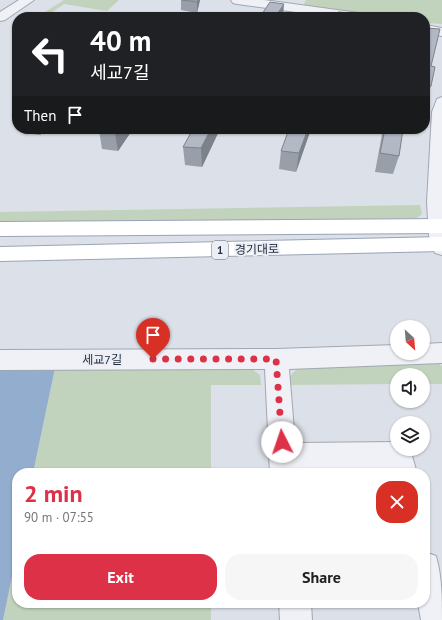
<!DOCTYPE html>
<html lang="en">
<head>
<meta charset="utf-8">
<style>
  body { margin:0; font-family:"PT Sans","Noto Sans KR",sans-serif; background:#f6f6f6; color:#202124; height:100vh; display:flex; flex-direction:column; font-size:15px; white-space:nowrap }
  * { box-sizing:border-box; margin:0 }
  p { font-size:13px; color:#757577 }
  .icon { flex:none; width:22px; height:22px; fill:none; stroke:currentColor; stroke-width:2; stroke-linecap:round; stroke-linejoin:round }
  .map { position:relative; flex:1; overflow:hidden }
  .drawer { position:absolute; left:12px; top:468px; width:418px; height:140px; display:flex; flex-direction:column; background:#fff; border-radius:16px; box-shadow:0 1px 3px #0004 }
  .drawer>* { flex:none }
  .guide { position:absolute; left:12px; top:12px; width:418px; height:122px; border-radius:16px; box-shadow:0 1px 3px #0004; background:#202124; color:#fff; overflow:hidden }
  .needle { width:26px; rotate:154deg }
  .fabs { position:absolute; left:390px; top:320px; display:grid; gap:8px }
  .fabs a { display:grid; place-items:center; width:40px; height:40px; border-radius:50%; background:#fff; box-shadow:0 1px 3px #0004; font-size:20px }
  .pin { position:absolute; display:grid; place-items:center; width:34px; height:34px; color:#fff; margin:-41px -17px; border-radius:50% 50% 50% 0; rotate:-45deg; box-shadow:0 0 4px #0007 }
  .pin .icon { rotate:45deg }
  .me { position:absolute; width:44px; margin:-22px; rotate:356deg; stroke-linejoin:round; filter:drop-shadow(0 0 3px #0008) }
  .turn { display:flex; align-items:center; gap:14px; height:84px; padding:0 12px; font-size:18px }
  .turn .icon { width:52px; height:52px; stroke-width:2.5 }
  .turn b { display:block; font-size:28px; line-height:34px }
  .then { display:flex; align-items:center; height:38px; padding:0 12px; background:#0003; gap:8px; font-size:15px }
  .round { display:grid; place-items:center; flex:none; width:42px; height:42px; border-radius:16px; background:#f6f6f6 }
  .overview { display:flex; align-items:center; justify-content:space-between; height:68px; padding:0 12px }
  h1 { font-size:24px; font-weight:700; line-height:30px; color:#dd3147 }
  .cta { display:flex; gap:8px; margin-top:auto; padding:8px 12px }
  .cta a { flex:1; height:46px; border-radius:16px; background:#dd3147; color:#fff; font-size:16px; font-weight:700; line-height:46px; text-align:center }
  .cta a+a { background:#f6f6f6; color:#202124 }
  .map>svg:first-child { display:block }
  .green { fill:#c1d3bc }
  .water { fill:#92adcd }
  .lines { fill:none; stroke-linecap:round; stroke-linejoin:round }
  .minor-casing { stroke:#a1a7b2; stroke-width:2 }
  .major-casing { stroke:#9aa4b5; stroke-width:2 }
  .minor { fill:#eff1f6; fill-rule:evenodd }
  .major { fill:#fff; fill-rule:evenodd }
  .wall { fill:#999fa9 }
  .shaded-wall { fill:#7d828a }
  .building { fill:#b2b9c5; stroke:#7d828a }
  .route { stroke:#dd3147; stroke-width:7; stroke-dasharray:0 12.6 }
  .labels { text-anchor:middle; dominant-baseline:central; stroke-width:4; stroke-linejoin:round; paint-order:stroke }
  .shield { fill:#ebeff5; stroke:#606776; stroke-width:1 }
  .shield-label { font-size:11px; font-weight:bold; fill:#242d40 }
  .street-label { font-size:12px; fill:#242d40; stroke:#ebeff5 }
</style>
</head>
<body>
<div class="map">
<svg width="442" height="620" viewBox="0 0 442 620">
  <rect width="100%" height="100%" fill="#dce0e8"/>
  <g class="green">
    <polygon points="64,0 119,0 107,11 64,4 45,17 37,17"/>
    <polygon points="306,0 442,0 442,24 425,23 425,17 384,17 303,6"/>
    <polygon points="420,205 422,214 417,218 172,223 0,223 0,212"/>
    <polygon points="439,364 442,366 442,384 423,384 423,375 397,375 397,384 289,385 289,377 300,366"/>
    <polygon points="249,367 260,375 261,385 211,385 211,473 33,473 55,368"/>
    <polygon points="17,552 17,603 211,603 211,620 3,620"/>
  </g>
  <polygon class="water" points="0,368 55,368 33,473 17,473 17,552 3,620 0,620"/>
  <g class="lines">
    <g class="minor-casing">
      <g id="minor">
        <polygon points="19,0 34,0 5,20 0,21 0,12"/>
        <polygon points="231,0 264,0 359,13 364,14 365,17 332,17 237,4 233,3"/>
        <polygon points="425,25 442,28 442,36 425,33"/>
        <polygon points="442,97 442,255 435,253 429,236 427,202 432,112 437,99"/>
        <polygon points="442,343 442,363 289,369 295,443 397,442 397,449 410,449 417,473 389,473 388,468 297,469 298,473 270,473 265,369 0,370 0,350 276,349 397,345 397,353 423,353 423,344"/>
        <path d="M425,552l11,4c6,21 6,42 6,64h-21l-3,-17h7z"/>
        <polygon points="279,603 311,603 312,620 280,620"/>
      </g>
    </g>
    <g class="major-casing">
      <g id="major">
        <polygon points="442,219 442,233 0,236 0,222"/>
        <polygon points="442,237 442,251 0,261 0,247"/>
      </g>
    </g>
    <use href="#minor" class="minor"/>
    <use href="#major" class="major"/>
  </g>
  <g class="wall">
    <polygon points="181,0 200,0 197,13 181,10"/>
    <polygon points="425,28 431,66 431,86 428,95 425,95"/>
    <polygon points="23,129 45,129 40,135 24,133"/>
    <polygon points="133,129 118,151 102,149 99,130"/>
    <polygon points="220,129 202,167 185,165 183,147"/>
    <polygon points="311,129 296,172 279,169 281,151"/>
    <polygon points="383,129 403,129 399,156 393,174 375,172"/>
  </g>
  <g class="shaded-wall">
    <polygon points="198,0 200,0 197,13 197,2"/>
    <polygon points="284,4 283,17 275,17"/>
    <polygon points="38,129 45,129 40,135"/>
    <polygon points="118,129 133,129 118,151 115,133"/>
    <polygon points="211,129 220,129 202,167 201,148"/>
    <polygon points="308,129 311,129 296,172 299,153"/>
  </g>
  <g class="building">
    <polygon points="182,0 198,0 197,2"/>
    <polygon points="270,2 284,4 275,17 260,17"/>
    <polygon points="338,12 353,13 351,17 335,17"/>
    <polygon points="425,28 440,29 431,66 435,67 431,86 425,85"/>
    <polygon points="100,129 118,129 115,133 99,130"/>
    <polygon points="193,129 211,129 201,148 183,147"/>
    <polygon points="289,129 308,129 299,153 281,151"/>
    <polygon points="385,129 403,129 399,156 380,153"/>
  </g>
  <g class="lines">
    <polyline class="route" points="153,359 276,359 282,442"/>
  </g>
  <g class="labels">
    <rect class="shield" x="212" y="241" width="16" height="18" rx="3"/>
    <g class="shield-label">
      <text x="220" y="250">1</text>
    </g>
    <g class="street-label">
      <text transform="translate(257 249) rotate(-1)">경기대로</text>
      <text x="102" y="359">세교7길</text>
    </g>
  </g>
</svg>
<div class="fabs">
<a><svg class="needle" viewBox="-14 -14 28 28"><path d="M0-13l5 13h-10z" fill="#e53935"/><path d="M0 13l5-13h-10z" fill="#757577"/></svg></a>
<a><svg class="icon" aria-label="sound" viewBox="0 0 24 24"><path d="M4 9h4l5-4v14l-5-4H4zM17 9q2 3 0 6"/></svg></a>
<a><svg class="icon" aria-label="layers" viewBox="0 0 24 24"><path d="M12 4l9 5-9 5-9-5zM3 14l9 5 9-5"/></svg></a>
</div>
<div class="pin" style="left:153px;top:359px;background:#d93025"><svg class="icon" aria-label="arrive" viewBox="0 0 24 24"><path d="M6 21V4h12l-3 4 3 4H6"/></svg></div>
<svg class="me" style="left:282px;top:442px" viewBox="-20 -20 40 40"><circle r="19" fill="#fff"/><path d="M0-13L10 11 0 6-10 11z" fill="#dd3147"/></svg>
<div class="guide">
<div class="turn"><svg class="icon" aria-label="left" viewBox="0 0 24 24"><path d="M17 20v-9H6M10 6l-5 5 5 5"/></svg><div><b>40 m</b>세교7길</div></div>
<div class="then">Then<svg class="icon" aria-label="arrive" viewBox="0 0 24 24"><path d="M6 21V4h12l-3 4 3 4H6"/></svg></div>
</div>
<section class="drawer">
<div class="overview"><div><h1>2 min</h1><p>90 m · 07:55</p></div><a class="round" style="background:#d93025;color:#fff"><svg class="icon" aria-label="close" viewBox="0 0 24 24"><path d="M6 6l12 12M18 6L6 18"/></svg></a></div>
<div class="cta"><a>Exit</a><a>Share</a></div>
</section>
</div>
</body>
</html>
